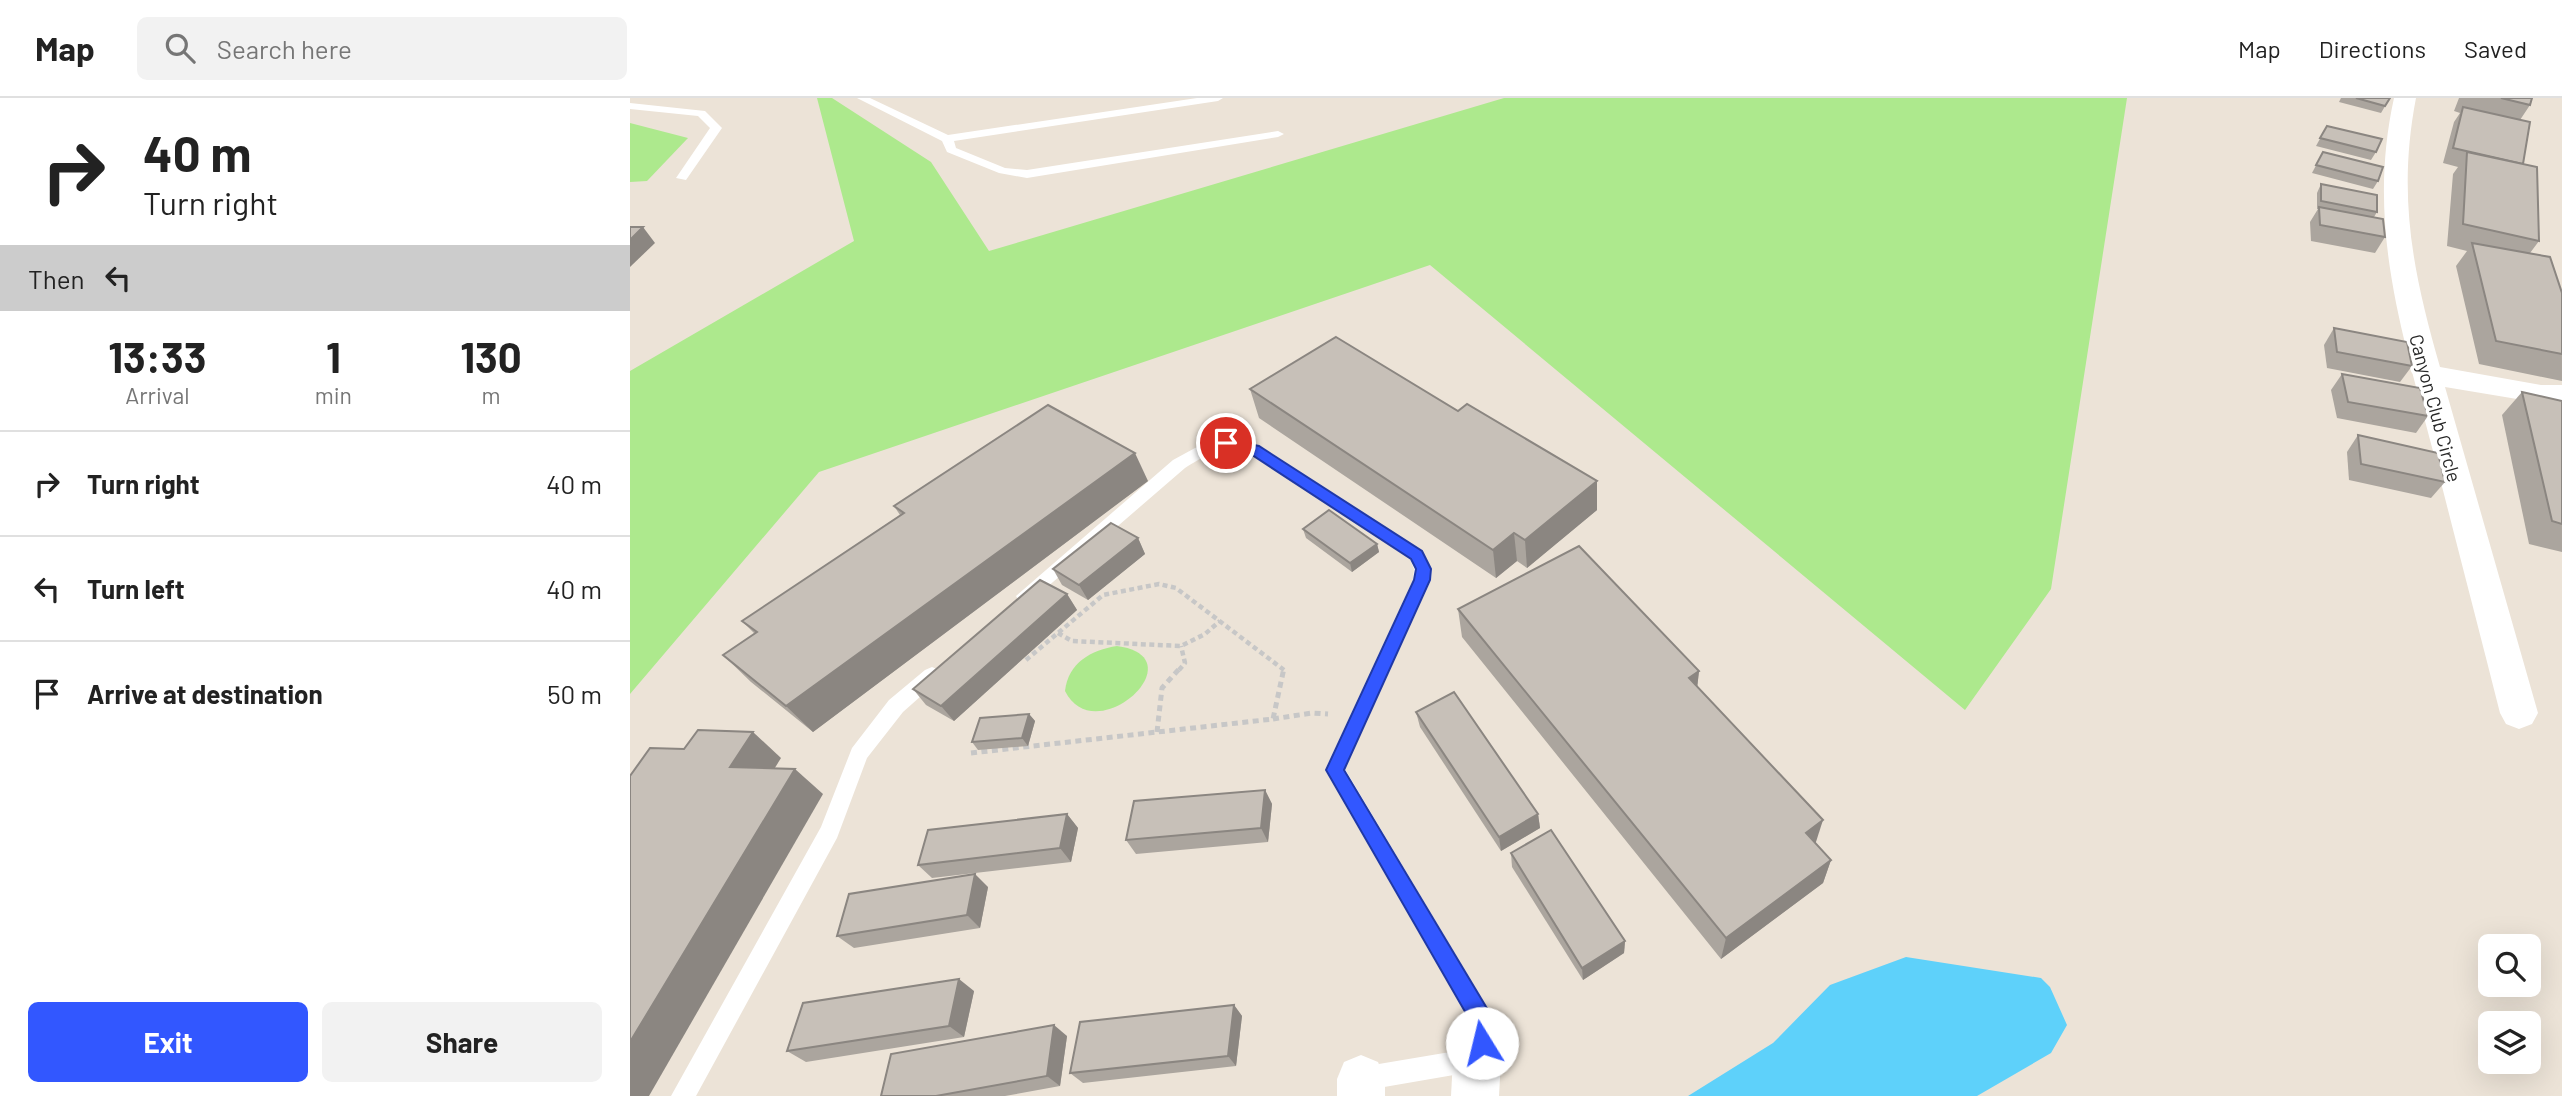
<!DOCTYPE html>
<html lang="en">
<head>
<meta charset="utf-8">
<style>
  body { margin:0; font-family:Barlow,sans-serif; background:#f2f2f2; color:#222; height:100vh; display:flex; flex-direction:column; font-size:26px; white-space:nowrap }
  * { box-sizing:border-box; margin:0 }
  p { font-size:23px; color:#767676 }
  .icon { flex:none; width:38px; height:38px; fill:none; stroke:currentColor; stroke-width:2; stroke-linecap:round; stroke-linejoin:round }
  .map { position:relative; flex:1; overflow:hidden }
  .panel { display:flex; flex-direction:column; background:#fff; width:630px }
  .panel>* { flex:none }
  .banner { background:#fff; color:#222; overflow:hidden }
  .buttons { position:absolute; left:1848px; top:836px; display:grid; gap:14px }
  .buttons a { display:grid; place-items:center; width:63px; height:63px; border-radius:10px; background:#fff; box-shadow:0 7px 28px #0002; font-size:35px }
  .pin { position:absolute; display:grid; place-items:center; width:60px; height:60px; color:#fff; margin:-30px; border:4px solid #fff; border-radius:50%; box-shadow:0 2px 7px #0007 }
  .me { position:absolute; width:77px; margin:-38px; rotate:351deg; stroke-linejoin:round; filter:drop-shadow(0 0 5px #0008) }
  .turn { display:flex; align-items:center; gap:24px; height:147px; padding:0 28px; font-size:32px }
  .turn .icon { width:91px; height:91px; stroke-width:2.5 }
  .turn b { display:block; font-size:49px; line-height:60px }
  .then { display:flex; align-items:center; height:66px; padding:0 28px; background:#0003; gap:14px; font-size:26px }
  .eta { display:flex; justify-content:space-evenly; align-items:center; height:119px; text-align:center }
  .eta b { font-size:42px; font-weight:700; line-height:49px }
  .cta { display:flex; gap:14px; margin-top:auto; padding:14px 28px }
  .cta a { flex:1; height:80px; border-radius:10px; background:#3257ff; color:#fff; font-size:28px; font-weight:700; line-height:80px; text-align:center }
  .cta a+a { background:#f2f2f2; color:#222 }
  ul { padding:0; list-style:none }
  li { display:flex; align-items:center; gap:21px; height:105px; padding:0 28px; border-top:2px solid #e0e0e0 }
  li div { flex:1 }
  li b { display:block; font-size:26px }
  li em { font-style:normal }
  header { display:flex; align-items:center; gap:42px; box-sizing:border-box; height:98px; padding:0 35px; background:#fff; border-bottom:2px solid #e0e0e0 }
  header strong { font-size:33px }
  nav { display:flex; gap:38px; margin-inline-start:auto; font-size:24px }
  .search { width:490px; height:63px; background:#f2f2f2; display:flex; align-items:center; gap:18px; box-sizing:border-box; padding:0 24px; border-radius:10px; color:#767676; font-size:26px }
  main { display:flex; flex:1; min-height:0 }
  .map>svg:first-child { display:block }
  .green { fill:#ade98d }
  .water { fill:#5ed1fa }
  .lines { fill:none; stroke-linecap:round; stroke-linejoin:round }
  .path-far1 { stroke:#c7c7c7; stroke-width:4.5; stroke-dasharray:5 3.5; stroke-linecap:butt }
  .path { stroke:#c7c7c7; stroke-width:5; stroke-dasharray:6 4.5; stroke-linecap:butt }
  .lane { fill:#fff; fill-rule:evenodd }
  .street { fill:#fff; fill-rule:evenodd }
  .wall { fill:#aba59e }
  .shaded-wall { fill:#8b8681 }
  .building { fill:#c7c0b8; stroke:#8b8681; stroke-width:2 }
  .route { fill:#3257ff; stroke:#2039a6; stroke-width:2 }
  .labels { text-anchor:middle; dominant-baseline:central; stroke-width:7; stroke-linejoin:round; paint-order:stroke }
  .street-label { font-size:19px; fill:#282828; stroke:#fff }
</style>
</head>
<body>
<header>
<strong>Map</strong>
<div class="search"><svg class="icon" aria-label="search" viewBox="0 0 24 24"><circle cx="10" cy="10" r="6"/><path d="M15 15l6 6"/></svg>Search here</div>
<nav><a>Map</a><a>Directions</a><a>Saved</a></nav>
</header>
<main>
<section class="panel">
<div class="banner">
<div class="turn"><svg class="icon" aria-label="right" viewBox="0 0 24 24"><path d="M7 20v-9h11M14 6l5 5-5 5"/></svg><div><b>40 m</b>Turn right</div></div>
<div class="then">Then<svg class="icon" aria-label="left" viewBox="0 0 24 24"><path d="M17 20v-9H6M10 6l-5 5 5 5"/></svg></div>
</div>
<div class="eta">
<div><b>13:33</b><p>Arrival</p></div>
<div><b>1</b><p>min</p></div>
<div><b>130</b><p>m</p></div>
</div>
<ul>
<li><svg class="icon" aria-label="right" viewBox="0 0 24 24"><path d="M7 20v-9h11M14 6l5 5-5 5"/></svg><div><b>Turn right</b></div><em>40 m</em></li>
<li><svg class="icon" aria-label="left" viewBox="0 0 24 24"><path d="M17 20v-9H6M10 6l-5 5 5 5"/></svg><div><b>Turn left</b></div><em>40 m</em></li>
<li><svg class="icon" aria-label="arrive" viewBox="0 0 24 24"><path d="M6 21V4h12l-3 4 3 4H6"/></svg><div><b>Arrive at destination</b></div><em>50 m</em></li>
</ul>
<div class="cta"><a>Exit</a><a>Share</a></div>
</section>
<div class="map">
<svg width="1932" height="998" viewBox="0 0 1932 998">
  <rect width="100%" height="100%" fill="#ece3d7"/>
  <g class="green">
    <polygon points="187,0 202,0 301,64 359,153 874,0 1497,0 1421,491 1335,612 800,167 189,374 0,596 0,273 224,143"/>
    <polygon points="0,25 58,40 17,83 0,84"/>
    <path d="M487,548c82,11 -22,106 -52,45 3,-28 26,-41 52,-45z"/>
  </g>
  <polygon class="water" points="1276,859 1411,880 1420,889 1437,927 1421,955 1347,998 1058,998 1143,945 1200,887"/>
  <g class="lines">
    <g class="path-far1">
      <polyline points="428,535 442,543 551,548 575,536 590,523"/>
      <polyline points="396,562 473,497 529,486 546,490 654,572"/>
      <polyline points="549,572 555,565 551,548"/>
    </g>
    <g class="path">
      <polyline points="643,621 682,615 698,616"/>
      <polyline points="527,634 532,590 550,570"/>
      <polyline points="341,655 643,621 654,570"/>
    </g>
    <g class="lane">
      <polygon points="227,0 240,0 318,37 567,0 593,0 588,3 324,43 326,50 375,70 397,72 648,33 654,36 648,39 397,80 369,75 317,54 312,43"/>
      <polygon points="0,5 75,13 92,30 56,82 46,80 80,30 68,18 0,11"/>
      <path d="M596,340l33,7 163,106 10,18 -1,11 -86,189 149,250c6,14 -3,34 -9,48l-8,4 -116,20 -9,-3 -3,-9 3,-9 9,-3 107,-18 6,-20 -149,-259 88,-190 1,-11 -4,-10 -161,-106c-31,-7 -37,-1 -64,15l-154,133h-12l-3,-5 157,-136 22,-12z"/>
      <polygon points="302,569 309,572 311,577 309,582 273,614 237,660 207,740 66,998 41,998 191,729 222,650 259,602 295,572"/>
    </g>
    <g class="street">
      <path d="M1764,0h22c-19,98 -3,175 24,269l101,18h21v18h-21l-96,-16 93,326 -6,11 -13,5 -13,-5 -6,-11c-22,-87 -45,-175 -67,-262 -31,-121 -67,-225 -39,-353z"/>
      <polygon points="847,937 864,944 871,961 869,998 821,998 823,961 830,944"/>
      <polygon points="731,957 748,964 755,981 755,998 707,998 707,981 714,964"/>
    </g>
  </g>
  <g class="wall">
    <polygon points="1711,0 1760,0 1751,15 1709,4"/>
    <polygon points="1829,0 1902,0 1900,7 1890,22 1893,66 1909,143 1900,155 1932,195 1932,283 1849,266 1826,168 1837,153 1817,148 1823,76 1828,69 1813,65 1824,24 1830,15 1824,13"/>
    <polygon points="1697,28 1746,54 1741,62 1686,48"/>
    <polygon points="1693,54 1748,83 1743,91 1682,75"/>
    <polygon points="1691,86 1747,114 1744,119 1755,139 1745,155 1681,143 1680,124 1688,111 1687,111 1687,95"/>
    <polygon points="1704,230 1782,268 1770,284 1697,270 1694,247"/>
    <polygon points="1712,276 1798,318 1786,335 1707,320 1701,292"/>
    <polygon points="620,291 828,313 967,383 967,412 897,470 887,463 866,480 629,320"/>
    <polygon points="1892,294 1932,303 1932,454 1899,446 1872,317"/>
    <polygon points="1728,337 1815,384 1801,400 1719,382 1717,354"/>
    <polygon points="518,383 183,634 121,584 93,557 125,536 112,523 270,417 264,408"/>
    <polygon points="673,431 747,446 749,454 722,474 676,440"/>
    <polygon points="508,440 515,456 458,502 432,487 423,471"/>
    <polygon points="437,496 447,512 324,623 296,607 283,591"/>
    <polygon points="828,511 1069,573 1067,589 1185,745 1201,762 1193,785 1091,861 832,539"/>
    <polygon points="786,614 908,716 910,730 871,753 790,629"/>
    <polygon points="399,616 405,623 398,648 348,652 342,644"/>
    <polygon points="635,692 642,706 638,744 506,756 496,742"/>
    <polygon points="437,716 448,730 441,764 302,780 288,767"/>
    <polygon points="881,755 995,843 994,855 953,882 882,769"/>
    <polygon points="358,789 350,830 224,850 207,838"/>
    <polygon points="344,893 334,939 176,964 157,953"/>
    <polygon points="604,907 612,918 606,968 453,985 440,975"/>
    <polygon points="437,938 430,988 375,998 251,998"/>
  </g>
  <g class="shaded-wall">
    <polygon points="13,129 25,145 0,169 0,131"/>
    <polygon points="505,355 518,383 183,634 156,608"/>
    <polygon points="967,383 967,412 897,470 895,442"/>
    <polygon points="884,435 887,463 866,480 863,452"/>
    <polygon points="508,440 515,456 458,502 449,487"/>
    <polygon points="747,446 749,454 722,474 720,465"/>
    <polygon points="437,496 447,512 324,623 311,608"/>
    <polygon points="1069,573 1066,600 1059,580"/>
    <polygon points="399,616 405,623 398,648 392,640"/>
    <polygon points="123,634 151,660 130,694 100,669"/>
    <polygon points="165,671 193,696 19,998 0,998 0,944"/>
    <polygon points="635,692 642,706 638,744 631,730"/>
    <polygon points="437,716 448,730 441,764 430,750"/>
    <polygon points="908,716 910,730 871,753 869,739"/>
    <polygon points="1193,722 1185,747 1176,735"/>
    <polygon points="1201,762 1193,785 1091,861 1096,840"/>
    <polygon points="345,776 358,789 350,830 337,817"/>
    <polygon points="995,843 994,855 953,882 952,870"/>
    <polygon points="329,881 344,893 334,939 319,928"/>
    <polygon points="604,907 612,918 606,968 598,958"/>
    <polygon points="424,927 437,938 430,988 417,978"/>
  </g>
  <g class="building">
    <polygon points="1726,0 1760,0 1755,8"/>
    <polygon points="1871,0 1902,0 1900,7"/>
    <polygon points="1833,9 1900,24 1893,66 1823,50"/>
    <polygon points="1697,28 1752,41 1746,54 1690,40"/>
    <polygon points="1693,54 1753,69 1748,83 1686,67"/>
    <polygon points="1837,54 1907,69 1909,143 1833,126"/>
    <polygon points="1691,86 1747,97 1747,114 1691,103"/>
    <polygon points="1689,109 1753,121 1755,139 1690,127"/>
    <polygon points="0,129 13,129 0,142"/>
    <polygon points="1842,145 1920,159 1932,195 1932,256 1866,243"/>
    <polygon points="1704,230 1777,244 1782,268 1707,254"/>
    <polygon points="706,239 828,313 837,306 967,383 895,442 884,435 863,452 620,291"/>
    <polygon points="1712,276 1790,290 1798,318 1718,304"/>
    <polygon points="1892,294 1932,303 1932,426 1922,423"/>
    <polygon points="418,307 505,355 156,608 93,557 127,534 112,523 274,415 264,408"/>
    <polygon points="1728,337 1808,355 1815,384 1731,366"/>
    <polygon points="699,412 747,446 720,465 673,431"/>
    <polygon points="481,425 508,440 449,487 423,471"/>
    <polygon points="949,448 1069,573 1059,580 1193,722 1176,735 1201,762 1096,840 828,511"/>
    <polygon points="410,482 437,496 311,608 283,591"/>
    <polygon points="824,594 908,716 869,739 786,614"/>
    <polygon points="399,616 392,640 342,644 350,620"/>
    <polygon points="68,632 123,634 100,669 165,671 0,944 0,678 20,650 54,651"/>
    <polygon points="635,692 631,730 496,742 504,703"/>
    <polygon points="437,716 430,750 288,767 298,732"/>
    <polygon points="921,732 995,843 952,870 881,755"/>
    <polygon points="345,776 337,817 207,838 219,796"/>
    <polygon points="329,881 319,928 157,953 173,905"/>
    <polygon points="604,907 598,958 440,975 450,924"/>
    <polygon points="424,927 417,978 306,998 251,998 261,956"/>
  </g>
  <polygon class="route" points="596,341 629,348 792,453 801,471 800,482 714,672 864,922 867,929 859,953 852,956 844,953 841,945 845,931 696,672 784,482 786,471 781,461 619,355 591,349 591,342"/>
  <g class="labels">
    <g class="street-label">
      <text transform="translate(1806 310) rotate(75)">Canyon Club Circle</text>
    </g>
  </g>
</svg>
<div class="buttons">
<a><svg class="icon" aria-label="search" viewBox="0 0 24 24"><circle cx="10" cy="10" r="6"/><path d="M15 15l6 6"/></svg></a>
<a><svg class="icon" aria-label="layers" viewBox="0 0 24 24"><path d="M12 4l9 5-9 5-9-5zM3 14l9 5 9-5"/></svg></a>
</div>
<div class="pin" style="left:596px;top:345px;background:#d93025"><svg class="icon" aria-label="arrive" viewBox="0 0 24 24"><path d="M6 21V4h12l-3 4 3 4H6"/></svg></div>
<svg class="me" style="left:852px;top:945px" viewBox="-20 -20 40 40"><circle r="19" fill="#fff"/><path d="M0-13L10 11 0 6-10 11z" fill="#3257ff"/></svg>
</div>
</main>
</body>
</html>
